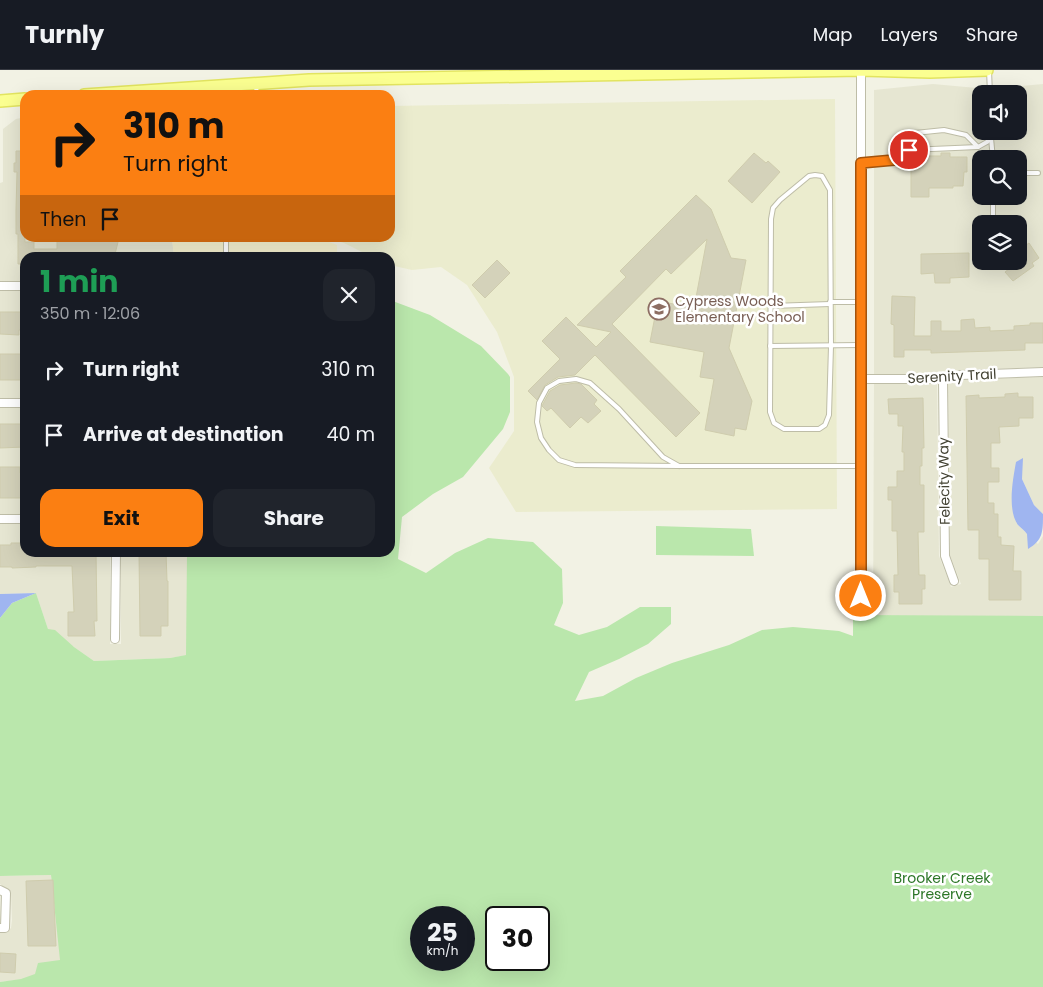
<!DOCTYPE html>
<html lang="en">
<head>
<meta charset="utf-8">
<style>
  body { margin:0; font-family:Poppins,sans-serif; background:#20242c; color:#f1f3f6; height:100vh; display:flex; flex-direction:column; font-size:19px; white-space:nowrap }
  * { box-sizing:border-box; margin:0 }
  p { font-size:16px; color:#9ea1a6 }
  .icon { flex:none; width:28px; height:28px; fill:none; stroke:currentColor; stroke-width:2; stroke-linecap:round; stroke-linejoin:round }
  .map { position:relative; flex:1; overflow:hidden }
  .side { position:absolute; left:20px; top:182px; width:375px; height:305px; display:flex; flex-direction:column; background:#171b24; border-radius:15px; box-shadow:0 5px 20px #0002 }
  .side>* { flex:none }
  .hud { position:absolute; left:20px; top:20px; width:375px; height:152px; border-radius:15px; box-shadow:0 5px 20px #0002; background:#fb7f12; color:#111; overflow:hidden }
  .tools { position:absolute; left:972px; top:15px; display:grid; gap:10px }
  .tools a { display:grid; place-items:center; width:55px; height:55px; border-radius:10px; background:#171b24; box-shadow:0 5px 20px #0002; font-size:25px }
  .speed { position:absolute; left:410px; top:836px; display:flex; gap:10px; font-size:25px; font-weight:700; text-align:center }
  .speed>* { display:grid; place-content:center; width:65px; height:65px; border-radius:50%; background:#171b24; box-shadow:0 5px 20px #0002; line-height:1 }
  .speed small { font-size:12px; font-weight:400 }
  .speed .limit { border:2px solid #111; border-radius:8px; background:#fff; color:#111 }
  .pin { position:absolute; display:grid; place-items:center; width:42px; height:42px; color:#fff; margin:-21px; border:2px solid #fff; border-radius:50%; box-shadow:0 1px 5px #0007 }
  .me { position:absolute; width:55px; margin:-28px; rotate:0deg; stroke-linejoin:round; filter:drop-shadow(0 0 4px #0008) }
  .turn { display:flex; align-items:center; gap:18px; height:105px; padding:0 20px; font-size:22px }
  .turn .icon { width:65px; height:65px; stroke-width:2.5 }
  .turn b { display:block; font-size:35px; line-height:42px }
  .then { display:flex; align-items:center; height:48px; padding:0 20px; background:#0003; gap:10px; font-size:19px }
  .round { display:grid; place-items:center; flex:none; width:52px; height:52px; border-radius:15px; background:#20242c }
  .headline { display:flex; align-items:center; justify-content:space-between; height:85px; padding:0 20px }
  h1 { font-size:30px; font-weight:700; line-height:38px; color:#1e9e55 }
  .button { display:flex; gap:10px; margin-top:auto; padding:10px 20px }
  .button a { flex:1; height:58px; border-radius:15px; background:#fb7f12; color:#111; font-size:20px; font-weight:700; line-height:58px; text-align:center }
  .button a+a { background:#20242c; color:#f1f3f6 }
  ul { padding:0; list-style:none }
  li { display:flex; align-items:center; gap:15px; height:65px; padding:0 20px }
  li div { flex:1 }
  li b { display:block; font-size:19px }
  li em { font-style:normal }
  header { display:flex; align-items:center; gap:30px; box-sizing:border-box; height:70px; padding:0 25px; background:#171b24; border-bottom:1px solid #363941 }
  header strong { font-size:24px }
  nav { display:flex; gap:28px; margin-inline-start:auto; font-size:18px }
  .map>svg:first-child { display:block }
  .residential { fill:#e6e6d2; fill-rule:evenodd }
  .commercial { fill:#f5f1ce }
  .education { fill:#ebecce }
  .green { fill:#bae7ac; fill-rule:evenodd }
  .water { fill:#9fb5f0 }
  .building { fill:#d4d2ba; stroke:#cfccad }
  .lines { fill:none; stroke-linecap:round; stroke-linejoin:round }
  .lane-casing { stroke:#bebda7; stroke-width:6 }
  .street-casing { stroke:#bebda7; stroke-width:10 }
  .primary-casing { stroke:#e2e460; stroke-width:14 }
  .lane { stroke:#fff; stroke-width:4 }
  .street { stroke:#fff; stroke-width:8 }
  .primary { stroke:#fbff91; stroke-width:11 }
  .route-casing { stroke:#a3530c; stroke-width:12 }
  .route { stroke:#fb7f12; stroke-width:9 }
  .labels { text-anchor:middle; dominant-baseline:central; stroke-width:5; stroke-linejoin:round; paint-order:stroke }
  .education-label { font-size:14px; fill:#785e54; stroke:#fff; text-anchor:start }
  .street-label { font-size:14px; fill:#444334; stroke:#fff }
  .park-label { font-size:14px; fill:#2c7627; stroke:#fff }
</style>
</head>
<body>
<header>
<strong>Turnly</strong>
<nav><a>Map</a><a>Layers</a><a>Share</a></nav>
</header>
<div class="map">
<svg width="1043" height="917" viewBox="0 0 1043 917">
  <rect width="100%" height="100%" fill="#f2f2e4"/>
  <g class="residential">
    <path d="M933,14l55,5 55,-5v283l-82,3 -19,4h-68v-284zM981,24h38v37h-38zM981,89h38v37h-38zM981,154h38v37h-38z"/>
    <polygon points="25,47 25,168 172,168 174,187 25,188 25,211 0,211 0,113 3,112 3,59 16,49"/>
    <rect x="0" y="221" width="25" height="107"/>
    <polygon points="1043,307 1043,444 1034,435 1022,409 1022,388 1018,455 1038,474 1043,466 1043,563 873,571 874,314 937,314 939,486 951,517 961,514 950,485 948,313 962,310"/>
    <polygon points="25,337 25,444 0,444 0,338"/>
    <polygon points="0,454 25,454 25,482 110,483 110,574 121,574 121,483 187,483 187,585 170,588 94,591 48,559 36,523 0,524"/>
    <polygon points="51,805 61,891 35,908 0,912 0,863 6,863 11,858 12,850 11,823 8,819 0,814 0,806"/>
  </g>
  <polygon class="commercial" points="172,168 318,168 337,175 337,187 174,187"/>
  <polygon class="education" points="835,29 837,439 516,442 489,398 514,361 514,307 497,262 467,215 441,197 412,200 390,195 390,188 372,187 344,173 329,168 390,168 390,36"/>
  <g class="green">
    <path d="M390,230l40,15 51,31 27,28 2,3v35l-7,17 -40,48 -30,17 -31,23 -4,42 28,14 29,-20 33,-15 45,4 29,27 1,34 -9,22 25,10 28,-8 33,-20h31v17l-23,20 -29,15 -30,13 -14,29 28,-5 33,-18 36,-15 57,-18 33,-15 31,-3 46,4 14,5v-21l190,1v371h-1043v-5l21,-3 14,-5 3,-11 22,-3 -9,-85 -51,1v-258l12,-15 24,-10 12,36 7,1 19,17 20,14 76,-3 16,-3 1,-102 203,-1zM421,848h43v42h-43zM496,848h43v42h-43z"/>
    <polygon points="656,456 751,459 754,486 656,485"/>
  </g>
  <g class="water">
    <path d="M1023,388l-1,21 12,26 9,9c0,18 0,26 -15,35l-1,-15c-2,-3 -6,-6 -9,-9 -11,-15 -5,-46 -2,-63z"/>
    <polygon points="36,523 12,533 0,548 0,524"/>
  </g>
  <g class="building">
    <polygon points="16,81 25,81 25,172 34,172 34,179 57,179 57,168 88,168 101,171 102,168 119,168 114,188 90,188 82,186 82,188 25,188 25,194 18,194 18,164 16,164 16,140 17,102 14,102 14,93 16,93"/>
    <polygon points="754,83 766,93 768,91 780,102 752,133 728,111"/>
    <polygon points="941,83 950,83 950,87 967,87 967,102 964,102 963,116 953,116 953,118 929,118 929,127 911,127 911,86 941,86"/>
    <polygon points="696,125 711,139 731,188 746,190 729,278 752,331 746,360 735,358 734,366 705,360 714,309 700,307 704,282 650,272 658,231 694,238 707,169 671,204 666,199 612,254 700,343 676,367 595,285 575,305 558,307 545,315 537,330 528,321 560,289 542,271 566,247 596,277 611,262 577,255 626,207 620,201"/>
    <polygon points="1029,173 1039,188 1032,193 1034,196 1013,211 1005,202 1013,196 1009,191 1019,191 1019,180"/>
    <polygon points="969,183 969,207 950,208 950,213 935,213 934,203 921,204 921,184"/>
    <polygon points="497,190 510,203 485,228 472,215"/>
    <polygon points="892,226 915,227 914,266 931,266 931,251 941,251 941,261 961,261 961,250 974,249 975,258 990,257 990,261 1014,260 1014,256 1030,255 1030,253 1043,253 1043,273 1025,273 1025,280 931,283 931,280 904,280 904,287 894,287 894,255 891,254"/>
    <polygon points="0,242 25,242 25,260 19,260 19,265 0,264"/>
    <rect x="0" y="284" width="25" height="26"/>
    <polygon points="576,313 581,314 597,330 594,334 601,341 588,353 581,347 570,358 551,338 547,341 542,336 543,334 550,321 560,315"/>
    <polygon points="1018,323 1018,327 1033,327 1033,348 1019,348 1019,356 999,357 1000,373 991,373 991,398 999,398 999,412 988,412 988,433 994,433 994,444 998,444 998,467 1001,467 1001,475 1014,476 1013,501 1021,501 1021,530 989,530 989,489 979,489 979,460 968,460 966,326 979,325 979,328 1005,327 1005,324"/>
    <polygon points="923,328 924,378 922,378 922,396 920,396 920,415 924,415 924,462 918,462 919,505 925,505 925,519 922,519 922,534 899,534 899,522 894,522 894,505 898,505 897,461 892,461 892,430 888,430 888,417 897,417 897,401 904,401 904,382 902,382 903,356 898,356 898,344 889,344 888,329"/>
    <polygon points="0,354 25,354 25,377 0,378"/>
    <polygon points="0,397 20,397 20,403 25,403 25,426 23,426 23,428 0,428"/>
    <polygon points="11,473 25,473 25,482 96,482 97,551 94,551 95,566 68,566 68,542 74,542 72,496 36,496 36,497 12,498 12,497 0,497 0,475 11,475"/>
    <polygon points="139,482 166,482 167,511 168,511 168,556 161,556 161,566 140,566"/>
    <polygon points="53,810 56,876 28,876 26,811"/>
    <polygon points="0,883 16,884 15,903 0,902"/>
  </g>
  <g class="lines">
    <g class="lane-casing">
      <g id="lane">
        <polyline points="989,0 990,24"/>
        <polyline points="256,16 257,25"/>
        <polyline points="991,68 993,89"/>
        <polyline points="909,80 915,63 944,60 966,65 978,77"/>
        <polyline points="861,93 894,90 909,80 978,77 987,72 991,68 991,61"/>
        <polyline points="1019,103 1038,103"/>
        <polygon points="815,105 822,106 830,120 831,276 829,345 825,355 819,359 784,359 774,353 770,342 771,149 773,138 780,130 809,106"/>
        <polyline points="993,154 993,126"/>
        <polyline points="226,168 226,188"/>
        <polyline points="830,232 861,232"/>
        <polyline points="771,236 830,234"/>
        <polyline points="770,276 861,275"/>
        <polyline points="679,396 663,387 619,339 590,313 576,309 559,311 547,318 539,333 537,352 541,368 549,380 559,390 575,395 679,396 861,396"/>
      </g>
    </g>
    <g class="street-casing">
      <g id="street">
        <polyline points="861,0 861,526"/>
        <polyline points="0,216 25,216"/>
        <polyline points="861,309 943,309 961,305 1043,302"/>
        <polyline points="943,309 945,486 954,511"/>
        <polyline points="0,333 25,333"/>
        <polyline points="0,449 25,449"/>
        <polyline points="115,569 116,482"/>
        <polyline points="0,820 6,823 5,858 0,858"/>
      </g>
    </g>
    <g class="primary-casing">
      <g id="primary">
        <polyline points="84,25 309,10 861,0 930,2 987,0"/>
        <polyline points="0,31 25,29"/>
      </g>
    </g>
    <use href="#lane" class="lane"/>
    <use href="#street" class="street"/>
    <use href="#primary" class="primary"/>
  </g>
  <g class="lines">
    <g class="route-casing">
      <polyline id="route" points="861,526 861,93 894,90 909,80"/>
    </g>
    <use href="#route" class="route"/>
  </g>
  <defs>
    <g id="school-ring" transform="scale(1.125)"><circle r="9.5" fill="#fff" stroke="#8d6e63" stroke-width="1.5"/><path d="M0-5L7-2L0 1L-7-2ZM-4 1L0 2.5L4 1V4Q0 6-4 4Z" fill="#8d6e63"/></g>
  </defs>
  <g fill-rule="evenodd">
    <use href="#school-ring" x="659" y="239"/>
  </g>
  <g class="labels">
    <g class="education-label">
      <text x="675" y="231">Cypress Woods<tspan x="675" dy="16">Elementary School</tspan></text>
    </g>
    <g class="street-label">
      <text transform="translate(952 306) rotate(-3)">Serenity Trail</text>
      <text transform="translate(944 411) rotate(-91)">Felecity Way</text>
    </g>
    <g class="park-label">
      <text x="942" y="808">Brooker Creek<tspan x="942" dy="16">Preserve</tspan></text>
    </g>
  </g>
</svg>
<div class="tools">
<a><svg class="icon" aria-label="sound" viewBox="0 0 24 24"><path d="M4 9h4l5-4v14l-5-4H4zM17 9q2 3 0 6"/></svg></a>
<a><svg class="icon" aria-label="search" viewBox="0 0 24 24"><circle cx="10" cy="10" r="6"/><path d="M15 15l6 6"/></svg></a>
<a><svg class="icon" aria-label="layers" viewBox="0 0 24 24"><path d="M12 4l9 5-9 5-9-5zM3 14l9 5 9-5"/></svg></a>
</div>
<div class="speed"><div>25<small>km/h</small></div><div class="limit">30</div></div>
<div class="pin" style="left:909px;top:80px;background:#d93025"><svg class="icon" aria-label="arrive" viewBox="0 0 24 24"><path d="M6 21V4h12l-3 4 3 4H6"/></svg></div>
<svg class="me" style="left:861px;top:526px" viewBox="-20 -20 40 40"><circle r="17" fill="#fb7f12" stroke="#fff" stroke-width="3"/><path d="M0-11L8 9 0 5-8 9z" fill="#fff"/></svg>
<div class="hud">
<div class="turn"><svg class="icon" aria-label="right" viewBox="0 0 24 24"><path d="M7 20v-9h11M14 6l5 5-5 5"/></svg><div><b>310 m</b>Turn right</div></div>
<div class="then">Then<svg class="icon" aria-label="arrive" viewBox="0 0 24 24"><path d="M6 21V4h12l-3 4 3 4H6"/></svg></div>
</div>
<section class="side">
<div class="headline"><div><h1>1 min</h1><p>350 m · 12:06</p></div><a class="round"><svg class="icon" aria-label="close" viewBox="0 0 24 24"><path d="M6 6l12 12M18 6L6 18"/></svg></a></div>
<ul>
<li><svg class="icon" aria-label="right" viewBox="0 0 24 24"><path d="M7 20v-9h11M14 6l5 5-5 5"/></svg><div><b>Turn right</b></div><em>310 m</em></li>
<li><svg class="icon" aria-label="arrive" viewBox="0 0 24 24"><path d="M6 21V4h12l-3 4 3 4H6"/></svg><div><b>Arrive at destination</b></div><em>40 m</em></li>
</ul>
<div class="button"><a>Exit</a><a>Share</a></div>
</section>
</div>
</body>
</html>
